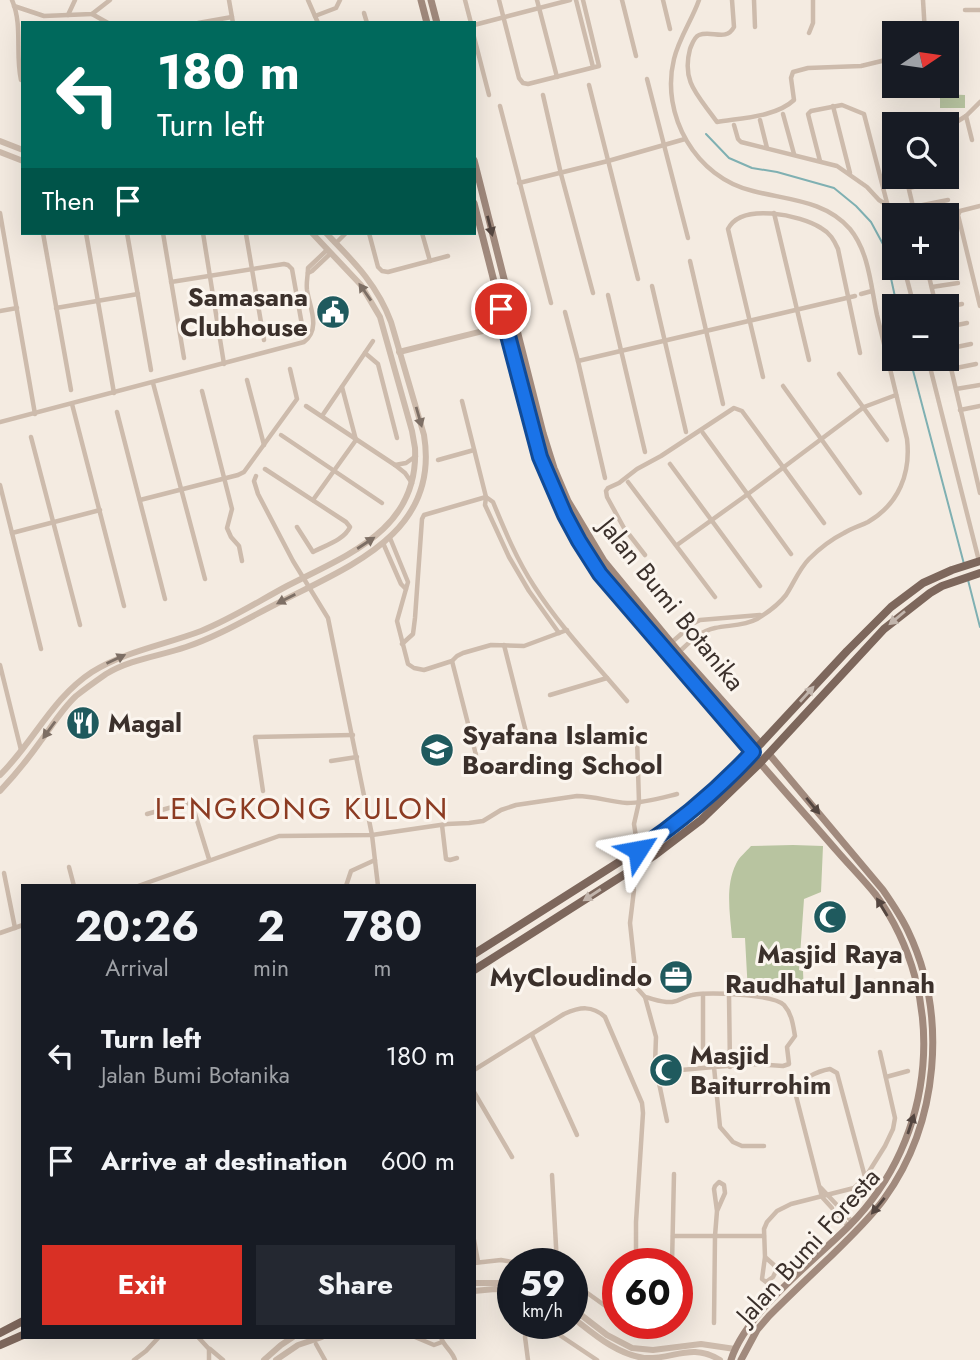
<!DOCTYPE html>
<html lang="en">
<head>
<meta charset="utf-8">
<style>
  body { margin:0; font-family:Jost,sans-serif; background:#242831; color:#f1f3f6; height:100vh; display:flex; flex-direction:column; font-size:26px; white-space:nowrap }
  * { box-sizing:border-box; margin:0 }
  p { font-size:23px; color:#9ea1a6 }
  .icon { flex:none; width:38px; height:38px; fill:none; stroke:currentColor; stroke-width:2; stroke-linecap:round; stroke-linejoin:round }
  .map { position:relative; flex:1; overflow:hidden }
  .panel { position:absolute; left:21px; top:884px; width:455px; height:455px; display:flex; flex-direction:column; background:#171b24; border-radius:0px; box-shadow:0 7px 28px #0002 }
  .panel>* { flex:none }
  .hud { position:absolute; left:21px; top:21px; width:455px; height:214px; border-radius:0px; box-shadow:0 7px 28px #0002; background:#00695c; color:#fff; overflow:hidden }
  .needle { width:46px; rotate:77deg }
  .fabs { position:absolute; left:882px; top:21px; display:grid; gap:14px }
  .fabs a { display:grid; place-items:center; width:77px; height:77px; border-radius:0px; background:#171b24; box-shadow:0 7px 28px #0002; font-size:35px }
  .speed { position:absolute; left:497px; top:1248px; display:flex; gap:14px; font-size:35px; font-weight:700; text-align:center }
  .speed>* { display:grid; place-content:center; width:91px; height:91px; border-radius:50%; background:#171b24; box-shadow:0 7px 28px #0002; line-height:1 }
  .speed small { font-size:18px; font-weight:400 }
  .speed .limit { border:10px solid #d22; background:#fff; color:#111 }
  .pin { position:absolute; display:grid; place-items:center; width:60px; height:60px; color:#fff; margin:-30px; border:4px solid #fff; border-radius:50%; box-shadow:0 2px 7px #0007 }
  .me { position:absolute; width:77px; margin:-38px; rotate:56deg; stroke-linejoin:round; filter:drop-shadow(0 0 5px #0008) }
  .turn { display:flex; align-items:center; gap:24px; height:147px; padding:0 21px; font-size:32px }
  .turn .icon { width:91px; height:91px; stroke-width:2.5 }
  .turn b { display:block; font-size:49px; line-height:60px }
  .then { display:flex; align-items:center; height:66px; padding:0 21px; background:#0003; gap:14px; font-size:26px }
  .eta { display:flex; justify-content:space-evenly; align-items:center; height:119px; text-align:center }
  .eta b { font-size:42px; font-weight:700; line-height:49px }
  .primary-button { display:flex; gap:14px; margin-top:auto; padding:14px 21px }
  .primary-button a { flex:1; height:80px; border-radius:0px; background:#d93025; color:#fff; font-size:28px; font-weight:700; line-height:80px; text-align:center }
  .primary-button a+a { background:#242831; color:#f1f3f6 }
  ul { padding:0; list-style:none }
  li { display:flex; align-items:center; gap:21px; height:105px; padding:0 21px }
  li div { flex:1 }
  li b { display:block; font-size:26px }
  li em { font-style:normal }
  .map>svg:first-child { display:block }
  .green { fill:#b8c4a0 }
  .lines { fill:none; stroke-linecap:round; stroke-linejoin:round }
  .stream { stroke:#7fb0b2; stroke-width:2 }
  .minor { stroke:#cdbbac; stroke-width:4.5 }
  .tertiary { stroke:#cdbbac; stroke-width:6 }
  .secondary { stroke:#a18a7d; stroke-width:7 }
  .primary { stroke:#7d675c; stroke-width:8 }
  .oneway { fill:#544640 }
  .oneway2 { fill:#7d6f65 }
  .oneway3 { fill:#c2b5ac }
  .route-casing { stroke:#114b97; stroke-width:18 }
  .route { stroke:#1a73e8; stroke-width:12 }
  .labels { text-anchor:middle; dominant-baseline:central; stroke-width:6; stroke-linejoin:round; paint-order:stroke }
  .poi-label { font-size:26px; font-weight:bold; fill:#3b302b; stroke:#fbf5ee; text-anchor:start }
  .street-label { font-size:26px; fill:#3b302b; stroke:#fbf5ee }
  .quarter-label { font-size:30px; letter-spacing:2px; fill:#8c3b22; stroke:#fbf5ee }
</style>
</head>
<body>
<div class="map">
<svg width="980" height="1360" viewBox="0 0 980 1360">
  <rect width="100%" height="100%" fill="#f4ebe1"/>
  <g class="green">
    <polygon points="940,94 965,95 965,108 940,108"/>
    <path d="M793,845l30,1 -2,46 -17,7 -5,71 4,1 1,23 -39,1 -17,-2 -3,-55h-13c-2,-24 -7,-52 4,-74 3,-7 10,-12 15,-18z"/>
  </g>
  <g class="lines">
    <g class="stream">
      <polyline points="706,134 729,158 752,168 777,172 834,188 856,206 871,222 884,246 897,306"/>
      <polyline points="910,359 964,564"/>
      <polyline points="968,580 980,627"/>
    </g>
    <g class="minor">
      <path d="M12,0c11,25 3,54 9,80"/>
      <polyline points="229,0 233,23"/>
      <polyline points="308,0 318,23"/>
      <polyline points="465,0 471,23"/>
      <polyline points="499,0 519,78 523,83 528,84 599,66 583,0"/>
      <polyline points="537,0 557,77"/>
      <polyline points="576,0 593,67"/>
      <polyline points="622,0 636,56"/>
      <polyline points="663,0 670,29"/>
      <path d="M732,0l2,27c-8,15 -22,3 -35,8 -5,2 -7,9 -9,14 -9,34 9,47 27,73 24,-4 59,-5 77,-22l-3,-22 2,-6 15,-4 53,-2 33,-8"/>
      <polyline points="754,0 755,27"/>
      <polyline points="923,0 925,33"/>
      <polyline points="14,6 44,16 92,14 110,0"/>
      <polyline points="965,10 980,10"/>
      <polyline points="364,13 367,23"/>
      <polyline points="92,14 108,23"/>
      <polyline points="68,15 75,0"/>
      <polyline points="315,16 336,8 340,0"/>
      <polyline points="198,23 232,17"/>
      <polyline points="474,25 570,0"/>
      <polyline points="924,25 944,24"/>
      <polyline points="809,33 813,23 813,0"/>
      <polyline points="474,37 489,95"/>
      <polyline points="647,79 688,238"/>
      <polyline points="589,85 638,279"/>
      <polyline points="543,95 561,174 593,293"/>
      <polyline points="500,106 551,303"/>
      <polyline points="833,106 850,173"/>
      <polyline points="783,114 794,154"/>
      <polyline points="966,116 972,140"/>
      <polyline points="760,120 767,148"/>
      <polyline points="734,125 738,139 741,142 837,166 867,187 879,200 887,205"/>
      <polyline points="947,128 966,116 980,102"/>
      <polyline points="948,128 952,144"/>
      <polyline points="820,161 808,114 811,111 842,105 864,114 894,230"/>
      <polyline points="906,177 915,215"/>
      <polyline points="519,183 608,161 685,139"/>
      <polyline points="909,188 943,180"/>
      <polyline points="980,206 960,211 958,215 980,306"/>
      <polyline points="913,207 948,200"/>
      <polyline points="0,213 35,414"/>
      <polyline points="774,213 809,360"/>
      <polyline points="43,233 71,390"/>
      <polyline points="86,233 114,393"/>
      <polyline points="127,233 151,370"/>
      <polyline points="163,233 184,358"/>
      <polyline points="203,233 224,364"/>
      <polyline points="369,233 378,267 382,271 388,272 448,256"/>
      <polyline points="422,233 430,261"/>
      <polyline points="246,234 264,340"/>
      <polyline points="336,243 346,233"/>
      <polyline points="947,243 948,243"/>
      <polyline points="690,261 723,404"/>
      <polyline points="947,265 953,264"/>
      <polyline points="904,268 914,306"/>
      <polyline points="927,268 936,306"/>
      <polyline points="308,273 312,271 331,253"/>
      <polyline points="171,282 284,264 288,265 292,269 302,325"/>
      <polyline points="652,286 686,432"/>
      <polyline points="932,287 958,283"/>
      <polyline points="861,294 872,291"/>
      <polyline points="608,295 645,452"/>
      <polyline points="947,307 962,304"/>
      <polyline points="56,308 138,294"/>
      <polyline points="0,311 17,308"/>
      <polyline points="565,312 578,361 605,478"/>
      <polyline points="947,327 967,323"/>
      <polyline points="947,349 971,344"/>
      <polyline points="947,351 980,493"/>
      <polyline points="365,353 378,364 397,438"/>
      <polyline points="928,359 979,561"/>
      <polyline points="578,361 855,296"/>
      <polyline points="951,369 976,364"/>
      <polyline points="839,374 887,440"/>
      <path d="M763,377l-35,-148c13,-27 73,-14 93,-1 9,5 13,12 17,21l22,104"/>
      <polyline points="247,380 264,445"/>
      <polyline points="153,383 205,579"/>
      <polyline points="783,386 860,493"/>
      <polyline points="956,389 980,385"/>
      <polyline points="202,391 232,509 227,528 231,537 239,546 242,561"/>
      <polyline points="462,401 486,497 485,505 509,557 529,591 559,633"/>
      <polyline points="72,404 124,606"/>
      <polyline points="306,406 395,465 405,473 412,483"/>
      <polyline points="960,410 980,406"/>
      <polyline points="117,412 165,599"/>
      <polyline points="322,416 373,341"/>
      <path d="M0,422l304,-80c17,-13 6,-34 3,-52 -1,-8 1,-14 1,-22l19,-18"/>
      <polyline points="703,433 791,554"/>
      <polyline points="281,435 382,503"/>
      <polyline points="31,437 80,625"/>
      <polyline points="438,460 474,450"/>
      <polyline points="670,464 760,586"/>
      <polyline points="395,465 406,463 416,456"/>
      <path d="M265,469l81,53 4,5c-6,13 -24,18 -37,25l-16,-25"/>
      <polyline points="256,476 254,481 258,494 293,561 328,618 372,835 378,886"/>
      <polyline points="628,482 715,597"/>
      <polyline points="0,485 41,649"/>
      <path d="M486,497l7,5c12,29 24,58 41,84 26,41 62,78 93,115"/>
      <polyline points="140,500 238,475 244,472 297,399 290,369"/>
      <polyline points="313,500 356,440 342,387"/>
      <polyline points="12,533 100,510"/>
      <polyline points="390,538 408,582 397,621 408,664 414,668 424,670 452,661 457,656 463,653 491,645 524,646 567,630"/>
      <polyline points="383,543 401,584 406,589"/>
      <polyline points="677,545 748,494 864,407 896,395"/>
      <polyline points="645,555 624,528 607,497 606,491 608,488 619,483 637,469 661,456 734,408 742,411 824,523"/>
      <polyline points="672,642 694,623 700,620 760,615"/>
      <polyline points="402,644 413,634 415,618 422,519 424,515 486,497"/>
      <polyline points="504,645 529,744"/>
      <path d="M679,652c11,-10 21,-21 36,-24 14,-3 29,-2 42,-9 10,-6 22,-15 29,-24 8,-12 13,-26 23,-36 10,-10 23,-20 35,-26 8,-5 16,-7 24,-11 31,-18 43,-49 39,-83 -10,-41 -20,-83 -30,-124 -6,-28 -8,-63 -27,-86 -25,-29 -63,-29 -97,-38 -57,-13 -93,-76 -79,-132 5,-21 18,-39 25,-59"/>
      <polyline points="452,661 476,755"/>
      <polyline points="0,665 21,750"/>
      <polyline points="550,695 607,678"/>
      <polyline points="595,740 633,734 637,738 639,802 634,824 638,850"/>
      <polyline points="331,761 357,757"/>
      <polyline points="263,791 255,737 353,735"/>
      <polyline points="147,814 187,803 192,804 209,859"/>
      <polyline points="442,825 446,859 450,860 457,858"/>
      <polyline points="69,867 74,886"/>
      <polyline points="631,870 634,890 630,923 637,988 645,997 656,1037 655,1064 667,1121"/>
      <polyline points="4,873 15,928"/>
      <path d="M138,886l141,-50 93,-1 75,-11 22,-1 14,-2 18,-11 15,-5 61,-9c18,0 33,6 50,7 17,0 34,-5 50,-9"/>
      <polyline points="346,886 351,871 375,860"/>
      <polyline points="0,933 23,925"/>
      <polyline points="703,994 703,1048"/>
      <polyline points="729,995 730,1067"/>
      <path d="M645,997c9,2 18,6 27,5 8,-1 13,-6 20,-7 17,-3 81,-1 92,10 8,9 9,20 11,31l-8,11 2,17 -6,2 -27,-2 -42,3 6,60 13,15 9,4h22"/>
      <polyline points="532,1035 577,1135"/>
      <polyline points="655,1059 672,1063 681,1070 714,1067"/>
      <path d="M474,1070l90,-56c16,-7 28,-9 41,3l37,86 1,10 -7,109v42"/>
      <polyline points="886,1077 908,1071"/>
      <polyline points="474,1092 512,1157"/>
      <polyline points="552,1175 557,1264"/>
      <polyline points="821,1188 836,1204"/>
      <path d="M832,1208l-10,-11 -27,-105c4,-13 23,-21 35,-23l7,4 28,104"/>
      <polyline points="840,1208 853,1223"/>
      <polyline points="836,1212 848,1226"/>
      <polyline points="673,1236 764,1236"/>
      <polyline points="474,1240 478,1262"/>
      <polyline points="765,1257 774,1265 776,1271 773,1277 766,1282 762,1279 765,1257 764,1229 767,1222 777,1211 791,1204 854,1188 865,1178 885,1146 893,1129 895,1118 880,1052"/>
      <polyline points="474,1263 501,1260 524,1264"/>
      <polyline points="672,1264 674,1174"/>
      <polyline points="572,1282 618,1315"/>
      <polyline points="714,1323 715,1236 717,1211 714,1189 715,1186 719,1182 724,1185 725,1193 717,1211"/>
      <polyline points="671,1330 671,1323"/>
      <polyline points="198,1337 209,1349 209,1360"/>
      <polyline points="415,1337 434,1345 442,1342"/>
      <path d="M441,1337c2,9 11,13 14,23"/>
      <polyline points="316,1344 325,1360"/>
      <polyline points="210,1349 223,1360"/>
      <polyline points="134,1360 146,1351 159,1337"/>
      <path d="M528,1360l-3,-23 2,-9c5,-4 8,-5 16,-4l54,36"/>
    </g>
    <g class="tertiary">
      <polyline points="0,141 23,150"/>
      <polyline points="0,152 23,161"/>
      <polyline points="399,352 515,323"/>
      <path d="M0,775c33,-32 52,-77 92,-103 34,-21 72,-27 109,-41 30,-12 58,-30 86,-45 60,-31 132,-56 128,-138l-3,-17 -32,-114 -19,-32 -49,-52"/>
      <path d="M0,791c14,-15 28,-32 40,-49 12,-16 22,-33 36,-46 10,-8 20,-15 30,-22 25,-15 54,-18 80,-27 33,-11 64,-30 96,-46 70,-36 158,-69 142,-166l-33,-113c-14,-38 -38,-61 -65,-89"/>
      <polyline points="474,1283 513,1283"/>
      <polyline points="474,1291 495,1289 513,1292"/>
      <polyline points="572,1308 607,1335 632,1348 653,1350 701,1344 735,1349"/>
      <path d="M572,1317c22,17 44,37 72,41 29,2 47,-16 76,2"/>
      <polyline points="264,1360 281,1345 293,1337"/>
      <polyline points="276,1360 298,1345 322,1337"/>
    </g>
    <g class="secondary">
      <polyline points="421,0 427,23"/>
      <polyline points="431,0 437,23"/>
      <polyline points="474,160 543,433 554,468 568,501 604,561 679,652 761,744"/>
      <path d="M474,203l61,239c15,47 37,92 65,132l153,179"/>
      <path d="M731,1360c15,-48 82,-98 118,-134 88,-88 100,-230 27,-331 -12,-15 -26,-29 -39,-44 -25,-29 -51,-58 -77,-88"/>
      <path d="M741,1360l16,-30 12,-14c20,-20 41,-40 61,-59 19,-19 39,-37 54,-58 55,-76 64,-184 24,-268 -7,-15 -16,-28 -25,-41l-114,-136"/>
    </g>
    <g class="primary">
      <polyline points="474,954 638,850 678,823 726,781 847,651 891,607 923,583 952,570 980,561"/>
      <polyline points="474,970 655,855 701,820 760,763 884,629 930,593 942,586 980,573"/>
      <polyline points="0,1333 23,1321"/>
      <polyline points="0,1345 23,1335"/>
    </g>
  </g>
  <defs><path id="oneway-solid" d="M-6-.8H1V-3.2L6.5 0L1 3.2V.8H-6Z" transform="scale(1.75)"/></defs>
  <g class="oneway">
    <use href="#oneway-solid" transform="translate(490 226) rotate(76)"/>
    <use href="#oneway-solid" transform="translate(813 806) rotate(50)"/>
    <use href="#oneway-solid" transform="translate(882 907) rotate(-121)"/>
    <use href="#oneway-solid" transform="translate(911 1124) rotate(-72)"/>
    <use href="#oneway-solid" transform="translate(878 1206) rotate(129)"/>
  </g>
  <g class="oneway2">
    <use href="#oneway-solid" transform="translate(365 292) rotate(-125)"/>
    <use href="#oneway-solid" transform="translate(419 417) rotate(74)"/>
    <use href="#oneway-solid" transform="translate(366 543) rotate(-33)"/>
    <use href="#oneway-solid" transform="translate(286 599) rotate(153)"/>
    <use href="#oneway-solid" transform="translate(116 659) rotate(-25)"/>
    <use href="#oneway-solid" transform="translate(49 730) rotate(126)"/>
  </g>
  <g class="oneway3">
    <use href="#oneway-solid" transform="translate(897 618) rotate(140)"/>
    <use href="#oneway-solid" transform="translate(807 694) rotate(-48)"/>
    <use href="#oneway-solid" transform="translate(592 895) rotate(147)"/>
  </g>
  <g class="lines">
    <g class="route-casing">
      <path id="route" d="M501,309l39,148 25,58 14,26 21,33 153,178c-36,39 -72,69 -115,98"/>
    </g>
    <use href="#route" class="route"/>
  </g>
  <defs>
    <g id="civic-disc" transform="scale(1.75)"><circle r="9.5" fill="#1f5a5e" stroke="#fbf5ee"/><path d="M-.6-6.5H3V-4.5H.6V-3L4-1V1h2V6H-6V1h2V-1L-.6-3ZM-1.2 2.5V6h2.4V2.5Z" fill="#fff"/></g>
    <g id="restaurant-disc" transform="scale(1.75)"><circle r="9.5" fill="#1f5a5e" stroke="#fbf5ee"/><path d="M-5-6h1v4h1v-4h1v4h1v-4h1v5L-1.5 .5V6h-2V.5L-5-1ZM5-6V6H3V1.5H1.5Q1.5-4 5-6Z" fill="#fff"/></g>
    <g id="school-disc" transform="scale(1.75)"><circle r="9.5" fill="#1f5a5e" stroke="#fbf5ee"/><path d="M0-5L7-2L0 1L-7-2ZM-4 1L0 2.5L4 1V4Q0 6-4 4Z" fill="#fff"/></g>
    <g id="mosque-disc" transform="scale(1.75)"><circle r="9.5" fill="#1f5a5e" stroke="#fbf5ee"/><path d="M3.5-4.9A6 6 0 1 0 3.5 4.9A5 5 0 1 1 3.5-4.9Z" fill="#fff"/></g>
    <g id="office-disc" transform="scale(1.75)"><circle r="9.5" fill="#1f5a5e" stroke="#fbf5ee"/><path d="M-6-3h4V-5.5h4V-3h4V5H-6ZM-1-4.5V-3h2v-1.5ZM-6 0V1H6V0Z" fill="#fff"/></g>
  </defs>
  <g fill-rule="evenodd">
    <use href="#civic-disc" x="333" y="312"/>
    <use href="#restaurant-disc" x="83" y="723"/>
    <use href="#school-disc" x="437" y="750"/>
    <use href="#mosque-disc" x="830" y="917"/>
    <use href="#office-disc" x="676" y="977"/>
    <use href="#mosque-disc" x="666" y="1070"/>
  </g>
  <g class="labels">
    <g class="poi-label">
      <text x="308" y="297" text-anchor="end">Samasana<tspan x="308" dy="30">Clubhouse</tspan></text>
      <text x="108" y="723">Magal</text>
      <text x="462" y="735">Syafana Islamic<tspan x="462" dy="30">Boarding School</tspan></text>
      <text x="830" y="954" text-anchor="middle">Masjid Raya<tspan x="830" dy="30">Raudhatul Jannah</tspan></text>
      <text x="652" y="977" text-anchor="end">MyCloudindo</text>
      <text x="690" y="1055">Masjid<tspan x="690" dy="30">Baiturrohim</tspan></text>
    </g>
    <g class="street-label">
      <text transform="translate(672 604) rotate(51)">Jalan Bumi Botanika</text>
      <text transform="translate(808 1246) rotate(-48)">Jalan Bumi Foresta</text>
    </g>
    <g class="quarter-label">
      <text x="302" y="808">LENGKONG KULON</text>
    </g>
  </g>
</svg>
<div class="fabs">
<a><svg class="needle" viewBox="-14 -14 28 28"><path d="M0-13l5 13h-10z" fill="#e53935"/><path d="M0 13l5-13h-10z" fill="#9ea1a6"/></svg></a>
<a><svg class="icon" aria-label="search" viewBox="0 0 24 24"><circle cx="10" cy="10" r="6"/><path d="M15 15l6 6"/></svg></a>
<a>+</a>
<a>−</a>
</div>
<div class="speed"><div>59<small>km/h</small></div><div class="limit">60</div></div>
<div class="pin" style="left:501px;top:309px;background:#d93025"><svg class="icon" aria-label="arrive" viewBox="0 0 24 24"><path d="M6 21V4h12l-3 4 3 4H6"/></svg></div>
<svg class="me" style="left:638px;top:850px" viewBox="-20 -20 40 40"><path d="M0-17L14 15 0 8-14 15z" fill="#1a73e8" stroke="#fff" stroke-width="4"/></svg>
<div class="hud">
<div class="turn"><svg class="icon" aria-label="left" viewBox="0 0 24 24"><path d="M17 20v-9H6M10 6l-5 5 5 5"/></svg><div><b>180 m</b>Turn left</div></div>
<div class="then">Then<svg class="icon" aria-label="arrive" viewBox="0 0 24 24"><path d="M6 21V4h12l-3 4 3 4H6"/></svg></div>
</div>
<section class="panel">
<div class="eta">
<div><b>20:26</b><p>Arrival</p></div>
<div><b>2</b><p>min</p></div>
<div><b>780</b><p>m</p></div>
</div>
<ul>
<li><svg class="icon" aria-label="left" viewBox="0 0 24 24"><path d="M17 20v-9H6M10 6l-5 5 5 5"/></svg><div><b>Turn left</b><p>Jalan Bumi Botanika</p></div><em>180 m</em></li>
<li><svg class="icon" aria-label="arrive" viewBox="0 0 24 24"><path d="M6 21V4h12l-3 4 3 4H6"/></svg><div><b>Arrive at destination</b></div><em>600 m</em></li>
</ul>
<div class="primary-button"><a>Exit</a><a>Share</a></div>
</section>
</div>
</body>
</html>
